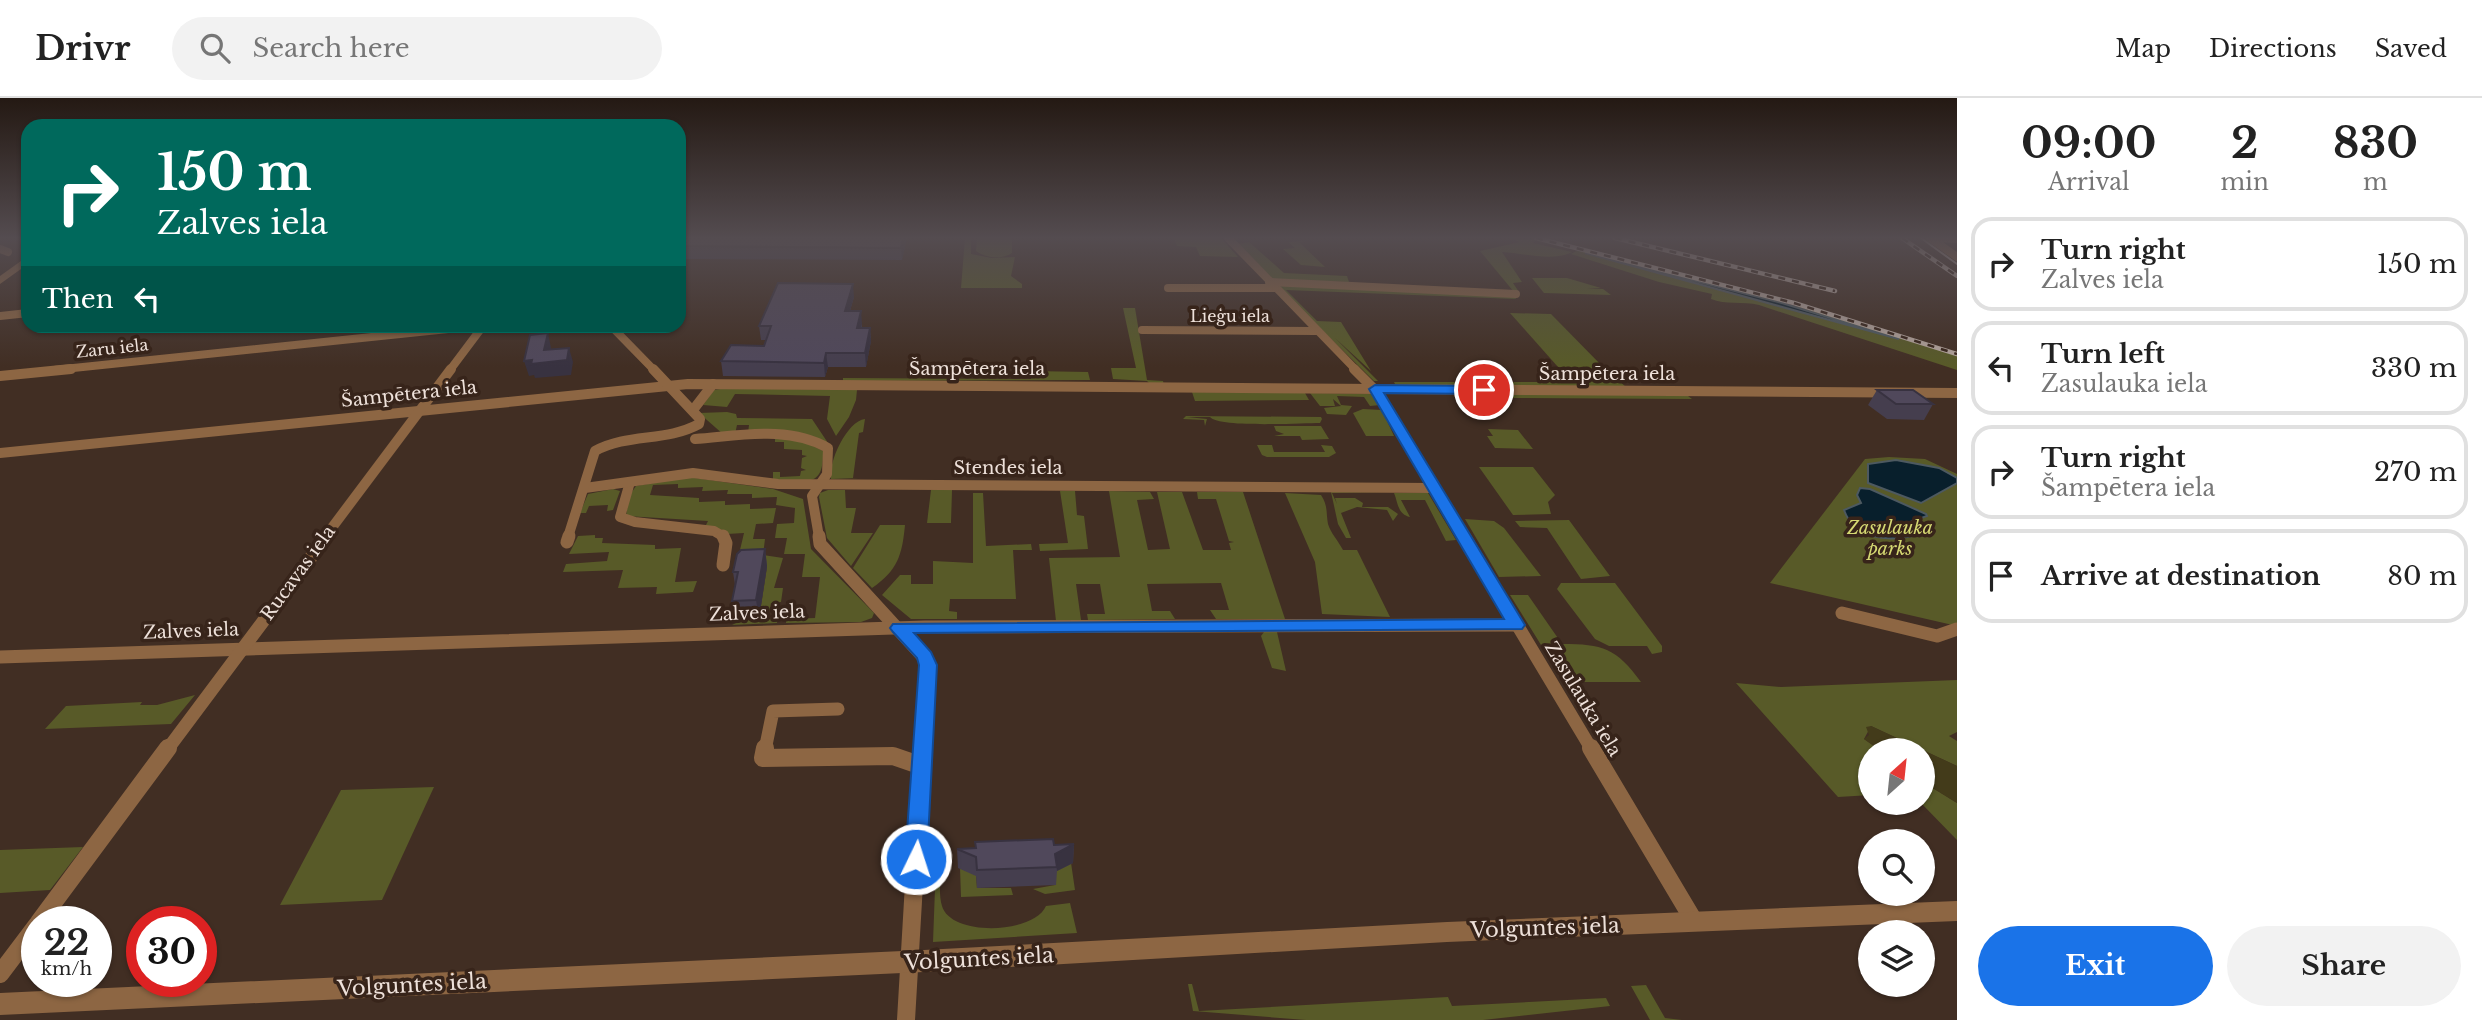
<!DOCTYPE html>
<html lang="en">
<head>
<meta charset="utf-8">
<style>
  body { margin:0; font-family:"Libre Baskerville",serif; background:#f2f2f2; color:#222; height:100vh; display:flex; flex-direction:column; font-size:26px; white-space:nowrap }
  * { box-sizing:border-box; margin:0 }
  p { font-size:23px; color:#767676 }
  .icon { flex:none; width:38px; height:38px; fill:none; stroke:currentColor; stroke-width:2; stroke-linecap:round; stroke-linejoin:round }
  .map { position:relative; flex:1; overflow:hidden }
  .drawer { display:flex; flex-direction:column; background:#fff; width:525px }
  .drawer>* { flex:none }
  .hud { position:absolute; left:21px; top:21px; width:665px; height:214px; border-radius:21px; box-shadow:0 2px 5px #0004; background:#00695c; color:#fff; overflow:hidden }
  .needle { width:46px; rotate:27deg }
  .controls { position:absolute; left:1858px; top:640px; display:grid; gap:14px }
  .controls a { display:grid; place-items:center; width:77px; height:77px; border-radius:50%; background:#fff; box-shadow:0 2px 5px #0004; font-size:35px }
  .speed { position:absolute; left:21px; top:808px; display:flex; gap:14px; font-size:35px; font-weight:700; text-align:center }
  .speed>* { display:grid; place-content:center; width:91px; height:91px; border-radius:50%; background:#fff; box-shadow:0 2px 5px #0004; line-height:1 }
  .speed small { font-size:18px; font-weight:400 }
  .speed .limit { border:10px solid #d22; background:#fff; color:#111 }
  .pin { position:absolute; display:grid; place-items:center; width:60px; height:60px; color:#fff; margin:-30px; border:4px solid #fff; border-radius:50%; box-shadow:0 2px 7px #0007 }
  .me { position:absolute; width:77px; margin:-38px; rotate:4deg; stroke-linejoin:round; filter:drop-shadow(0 0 5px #0008) }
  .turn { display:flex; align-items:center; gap:24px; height:147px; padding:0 21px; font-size:32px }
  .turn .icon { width:91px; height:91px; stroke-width:2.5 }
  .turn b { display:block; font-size:49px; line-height:60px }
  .then { display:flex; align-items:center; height:66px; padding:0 21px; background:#0003; gap:14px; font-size:26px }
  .eta { display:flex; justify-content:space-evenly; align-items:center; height:119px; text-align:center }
  .eta b { font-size:42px; font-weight:700; line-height:49px }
  .primary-button { display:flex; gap:14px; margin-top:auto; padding:14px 21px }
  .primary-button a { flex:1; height:80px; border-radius:42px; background:#1a73e8; color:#fff; font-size:28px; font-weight:700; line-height:80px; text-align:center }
  .primary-button a+a { background:#f2f2f2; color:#222 }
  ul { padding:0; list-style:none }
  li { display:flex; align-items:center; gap:21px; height:94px; margin:0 14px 10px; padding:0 7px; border:4px solid #e0e0e0; border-radius:21px }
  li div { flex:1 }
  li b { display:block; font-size:26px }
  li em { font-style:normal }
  header { display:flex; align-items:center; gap:42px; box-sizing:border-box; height:98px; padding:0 35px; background:#fff; border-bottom:2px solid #e0e0e0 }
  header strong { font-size:33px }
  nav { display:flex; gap:38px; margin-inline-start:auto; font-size:24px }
  .search { width:490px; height:63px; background:#f2f2f2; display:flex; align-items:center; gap:18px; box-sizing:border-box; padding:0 24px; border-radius:38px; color:#767676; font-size:26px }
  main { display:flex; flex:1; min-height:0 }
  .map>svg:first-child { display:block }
  .green { fill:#585a28 }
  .sand { fill:#433b1a }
  .water { fill:#081f2c; stroke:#4d5960; stroke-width:2 }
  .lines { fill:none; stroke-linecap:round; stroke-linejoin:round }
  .minor-far3 { stroke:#8d6643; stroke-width:8 }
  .minor-far2 { stroke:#8d6643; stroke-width:10 }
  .minor-far1 { stroke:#8d6643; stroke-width:13 }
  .minor { stroke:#8d6643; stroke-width:18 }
  .tertiary { fill:#8d6643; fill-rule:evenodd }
  .tram { stroke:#b4a59d; stroke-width:2 }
  .rail-casing { stroke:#b4a59d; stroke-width:4.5 }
  .rail { stroke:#37241a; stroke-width:2.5; stroke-dasharray:7; stroke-linecap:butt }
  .wall { fill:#453e4e }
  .shaded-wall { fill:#383240 }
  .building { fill:#50485b; stroke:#383240; stroke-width:2 }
  .route { fill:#1a73e8; stroke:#114b97; stroke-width:2 }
  .labels { text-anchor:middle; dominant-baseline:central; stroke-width:7; stroke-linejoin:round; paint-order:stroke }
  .far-street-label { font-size:16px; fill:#eee1da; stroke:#37241a }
  .street-label { font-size:18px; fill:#eee1da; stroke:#37241a }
  .park-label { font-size:18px; font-style:italic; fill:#d5d872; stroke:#37241a }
  .near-street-label { font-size:21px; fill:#eee1da; stroke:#37241a }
</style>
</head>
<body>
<header>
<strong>Drivr</strong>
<div class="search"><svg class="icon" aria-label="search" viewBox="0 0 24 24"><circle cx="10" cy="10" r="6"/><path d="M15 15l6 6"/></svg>Search here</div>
<nav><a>Map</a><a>Directions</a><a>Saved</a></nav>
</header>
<main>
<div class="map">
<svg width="1957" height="922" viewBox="0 0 1957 922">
  <rect width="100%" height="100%" fill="#412e23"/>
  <g class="green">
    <polygon points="965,140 971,140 971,156 992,160 1015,159 1011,178 1022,186 1022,190 961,190"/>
    <path d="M977,140h35v15c-11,7 -26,5 -36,-2z"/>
    <polygon points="1174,140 1221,140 1238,159 1200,158 1196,149 1177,148"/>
    <path d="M1510,140l26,2 -3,3 39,9c-19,10 -49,1 -70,0l20,30 -9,1 6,9h-5l-34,-41 40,-9z"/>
    <polygon points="1307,143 1299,144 1325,169 1301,167 1283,151 1295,150 1288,144"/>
    <polygon points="1249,144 1284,175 1347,178 1349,184 1273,182 1237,146"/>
    <path d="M1578,152c127,31 254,64 379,106v14l-198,-65c-16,-4 -34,0 -48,-6l1,-5 -53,-12 -88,-28z"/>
    <polygon points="1532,180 1567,180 1601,190 1587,190 1603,191 1611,197 1544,195"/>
    <polygon points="1281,187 1514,197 1516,201 1286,192 1317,223 1341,224 1371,273 1335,240 1378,283 1374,283 1279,190"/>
    <polygon points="1123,210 1135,210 1147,282 1163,283 1164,287 1151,287 1147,283 1113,281 1111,270 1136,270"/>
    <polygon points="1510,215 1551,216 1606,272 1558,269"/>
    <polygon points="1031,273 1088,274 1090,282 843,283 843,280 1031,281"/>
    <polygon points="1607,278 1614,278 1628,291 1396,288 1394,284 1571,284 1608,281"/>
    <polygon points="726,290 857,292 856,302 849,319 836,338 827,321 830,298 735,296 727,309 703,307 714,292"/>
    <polygon points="1192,294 1305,295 1309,302 1195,303"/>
    <polygon points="1310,295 1372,296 1380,307 1370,308 1364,299 1337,298 1341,307 1352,308 1346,317 1327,316 1324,310 1341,308 1333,301 1335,308 1320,308"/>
    <polygon points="1503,295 1688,298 1692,301 1507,300"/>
    <polygon points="1363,311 1382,312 1394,338 1366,338 1353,315"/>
    <polygon points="727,314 736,316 737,320 812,321 828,345 748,335 749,327 737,327 735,336 724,337 699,315"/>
    <path d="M1186,318l135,1 1,2 -2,4c-19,0 -101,5 -110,-6h-23l20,2 -2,7 -1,-6 -21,-1z"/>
    <path d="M865,321l-2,13 -4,1 -6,45h6l-28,1c-3,-17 16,-58 34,-60z"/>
    <polygon points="1274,328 1321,328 1329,341 1302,342 1300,338 1274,338 1284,336 1276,333"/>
    <polygon points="1488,331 1518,332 1533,351 1495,350 1487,338 1493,338"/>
    <path d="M775,340l27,2 21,11c1,39 -18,29 -50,30v-9h7v5l20,-1 1,-5 5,-1 -5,-2 1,-10 5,-2 -5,-1v-5l-18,-1v-7h-9z"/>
    <polygon points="1257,347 1272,347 1274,354 1325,354 1321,347 1332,348 1336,355 1329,359 1267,359 1262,357"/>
    <polygon points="1889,359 1925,361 1957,376 1957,528 1770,485 1865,361"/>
    <polygon points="1479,369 1533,369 1555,397 1548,404 1551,416 1513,417"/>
    <polygon points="688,379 773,391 803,401 811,451 874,515 872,520 861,524 786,525 786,521 815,520 820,479 802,479 805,456 784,456 787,440 775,440 777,426 794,425 795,410 776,407 777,399 752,400 752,396 727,396 728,392 702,393 703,389 678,390 678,386 653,387 650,397 699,400 699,404 725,403 725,407 750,406 750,411 776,410 773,425 756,426 753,441 765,441 763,457 783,460 774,490 783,490 781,504 771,505 768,519 778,519 777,525 732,527 740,523 759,521 767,469 736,469 744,435 727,436 705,429 708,423 626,418 629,398 636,388"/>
    <polygon points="613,391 620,393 613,412 607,413 608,407 589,408 586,415 580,415 588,396"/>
    <polygon points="828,392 845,392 846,410 856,410 851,435 873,435 851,468 827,440 819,399 820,395"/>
    <polygon points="931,392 952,392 951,425 927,425"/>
    <polygon points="1060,393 1075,393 1077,417 1084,418 1088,451 1040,453 1039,446 1068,445"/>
    <polygon points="1109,393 1150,394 1154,401 1137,402 1148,452 1170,451 1157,394 1182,394 1203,452 1231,452 1229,445 1234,444 1229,443 1216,401 1198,401 1197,394 1243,394 1285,521 1216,521 1210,512 1229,512 1221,485 1147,486 1152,513 1170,513 1175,521 1088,522 1087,516 1105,516 1100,486 1076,486 1081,522 1056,523 1049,460 1120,459"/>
    <polygon points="1331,394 1390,395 1332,395 1337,406 1335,400 1355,400 1363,405 1362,409 1388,409 1398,416 1393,423 1387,412 1357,409 1341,415 1351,440 1346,440 1338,426"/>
    <polygon points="973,395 983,395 986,448 1031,446 1032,452 1013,452 1016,501 950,501 949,513 957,514 957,521 911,521 882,497 900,477 911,477 911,486 933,486 933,463 973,465"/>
    <path d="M1285,395l36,2c7,10 5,18 7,29 2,8 11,18 15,26h14l33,67 -68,-3 -7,-52z"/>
    <path d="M1394,395h34l28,47 -10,1 -21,-41h-24l9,17c-13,-3 -12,-15 -16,-24z"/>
    <polygon points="1465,421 1494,423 1504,430 1541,478 1499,479"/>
    <polygon points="1569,422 1610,478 1581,481 1547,430 1520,429 1515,423"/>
    <path d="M880,427h25c-3,30 -7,45 -33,63l-19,-20z"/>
    <polygon points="595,437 595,440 603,440 602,445 655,447 655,451 681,450 675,484 697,483 693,494 656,496 657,489 618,490 623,472 563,474 566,466 607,463 609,454 569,456 578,438"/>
    <polygon points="1561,485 1615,485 1662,548 1662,554 1652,556 1647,548 1609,548 1595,541 1557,491"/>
    <path d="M1510,497h18l34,49c41,0 54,4 79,38h-77z"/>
    <polygon points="1264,534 1277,534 1286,573 1272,570 1261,538"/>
    <polygon points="1957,582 1957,634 1949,638 1957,643 1957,668 1871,628 1864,641 1881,653 1871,653 1871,697 1838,699 1736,585 1781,589"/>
    <polygon points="195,597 171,626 45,631 66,608 142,604 140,607 157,607"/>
    <polygon points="1923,684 1957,705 1957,742 1921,705"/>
    <polygon points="434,689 382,802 280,807 341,692"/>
    <polygon points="83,749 50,792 0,795 0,752"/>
    <polygon points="1070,758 1075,792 1045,796 1033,791 1055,787 1054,774"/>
    <path d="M936,764h5c0,13 -3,31 1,44 9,31 92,28 104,0l24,-3 7,30 -144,9z"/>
    <polygon points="960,770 976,777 977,790 1011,790 1013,797 961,799"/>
    <polygon points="1188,886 1192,886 1199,913 1448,899 1452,908 1606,900 1610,908 1483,922 1306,922 1193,913"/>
    <polygon points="1646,887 1665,920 1682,922 1650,922 1631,888"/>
  </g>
  <polygon class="sand" points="1871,628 1957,668 1957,705 1923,684 1923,653 1881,653 1864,641 1869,637 1866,629"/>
  <g class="water">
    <polygon points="1585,155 1782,205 1899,241"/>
    <polygon points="1896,362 1939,370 1957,380 1957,385 1921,405 1868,385 1868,366"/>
    <path d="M1860,390l10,1 56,25 1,2 -17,6 7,13c-29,7 -62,5 -73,-25l17,-7 -4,-8z"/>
  </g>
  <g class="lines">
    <g class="minor-far3">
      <polyline points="1228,140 1356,272"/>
      <polyline points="1930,140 1957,159"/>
      <polyline points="1935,140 1957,141"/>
      <polyline points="0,151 8,154"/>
      <polyline points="1269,184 1516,196"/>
      <polyline points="1168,190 1275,190"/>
      <polyline points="0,218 28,215"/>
      <polyline points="611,228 654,272"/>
      <polyline points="1142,232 1317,233"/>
      <polyline points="54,272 477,228"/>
      <polyline points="450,272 483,228"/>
    </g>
    <g class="minor-far2">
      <polyline points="1354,271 1379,296 1465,439"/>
      <polyline points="0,278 71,271"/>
      <polyline points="693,312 713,286"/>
      <path d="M695,341c44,-3 93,-14 133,9l-1,26 -15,22 7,41"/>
      <polyline points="0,355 688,286 1957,295"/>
      <polyline points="630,384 620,419 635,424 714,433 724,439"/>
      <polyline points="585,390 693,375 778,386 1433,390"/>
      <polyline points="325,439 451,271"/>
      <path d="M568,439l27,-86c33,-18 71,-9 104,-27l1,-5 -47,-50"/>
    </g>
    <g class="minor-far1">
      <polyline points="819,438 820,446 927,563 922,652"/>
      <polyline points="1464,438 1592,652"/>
      <polyline points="567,444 569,438"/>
      <polyline points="723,467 726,445 723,438"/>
      <polyline points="1842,515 1937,538 1957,531"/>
      <polyline points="0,559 925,529 1516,527"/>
      <polyline points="167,652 327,438"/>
      <polyline points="765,652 773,613 838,611"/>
    </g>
    <g class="minor">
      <polyline points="765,650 763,660 893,658 922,668"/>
      <polyline points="1591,650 1694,823"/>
      <polyline points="39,824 168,650"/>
      <polyline points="0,876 37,827"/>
      <polyline points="906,922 922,650"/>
    </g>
    <g class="tertiary">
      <polygon points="28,158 28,166 0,186 0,178"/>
      <polygon points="1957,803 1957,823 1447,844 924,874 0,917 0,895 924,852 1447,824"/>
    </g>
    <polyline class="tram" points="1921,140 1957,166"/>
    <g class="rail-casing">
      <g id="rail">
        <polyline points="1536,140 1794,205 1957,256"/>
        <polyline points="1615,140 1835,193"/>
        <polyline points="1902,140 1957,178"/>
      </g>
    </g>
    <use href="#rail" class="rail"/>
  </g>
  <g class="wall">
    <polygon points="679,140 907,140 902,162 679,161"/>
    <polygon points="854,199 850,213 862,226 862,230 870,230 871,243 866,269 828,269 825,279 723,278 721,263 764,248 766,242 761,242 759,228"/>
    <polygon points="1877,292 1933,306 1924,322 1887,321 1868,307"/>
    <polygon points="765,451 767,468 759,520 735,521 732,503 735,487 733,474"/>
    <polygon points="1074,746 1073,765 1057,773 1056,787 977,790 976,778 958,770 957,751"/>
  </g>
  <g class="shaded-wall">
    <polygon points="903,140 907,140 902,162 901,150"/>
    <polygon points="853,186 854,199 846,226 845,213"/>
    <polygon points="861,213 862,226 858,243 857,230"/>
    <polygon points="870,230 871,243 866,269 865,255"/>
    <polygon points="548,235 551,250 549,264 569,250 573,264 571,277 535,280 534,277 529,278 524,263 544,252"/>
    <polygon points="826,255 828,269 825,279 824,265"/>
    <polygon points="765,451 767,468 759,520 756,502"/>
    <polygon points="1074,746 1073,765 1057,773 1055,756"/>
  </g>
  <g class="building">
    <polygon points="679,140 903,140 901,150 679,148"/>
    <polygon points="778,185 853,186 845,213 861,213 857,230 870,230 865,255 826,255 824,265 721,263 731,247 764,248 771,228 759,228"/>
    <polygon points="548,235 544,252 569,250 567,262 531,266 532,262 524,263 530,237"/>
    <polygon points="1877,292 1913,292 1933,306 1896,306"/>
    <polygon points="765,451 756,502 732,503 738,474 733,474 737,456 741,452"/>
    <polygon points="1053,741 1054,747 1074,746 1055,756 1057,769 977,772 976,759 957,751 976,750 975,744"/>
  </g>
  <linearGradient id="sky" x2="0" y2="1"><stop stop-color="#241913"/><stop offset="0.52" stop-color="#544c50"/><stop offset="1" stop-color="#544c50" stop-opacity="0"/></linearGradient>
  <rect width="1957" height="269" fill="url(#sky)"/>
  <polygon class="route" points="1375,287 1484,288 1490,292 1484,296 1384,295 1525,527 1522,531 914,535 931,554 937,567 927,761 923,767 916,770 908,767 905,761 919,567 917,560 893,534 890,530 893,526 1504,521 1369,291"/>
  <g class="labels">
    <g class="far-street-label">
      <text x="1230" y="218">Lieģu iela</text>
      <text transform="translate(112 250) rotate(-6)">Zaru iela</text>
    </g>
    <g class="street-label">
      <text x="977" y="271">Šampētera iela</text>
      <text x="1607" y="276">Šampētera iela</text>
      <text transform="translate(409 296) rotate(-6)">Šampētera iela</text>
      <text x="1008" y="370">Stendes iela</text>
      <text transform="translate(298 475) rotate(-54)">Rucavas iela</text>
      <text transform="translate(757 515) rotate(-2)">Zalves iela</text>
      <text transform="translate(191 533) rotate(-2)">Zalves iela</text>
      <text transform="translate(1583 601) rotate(59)">Zasulauka iela</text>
    </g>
    <g class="park-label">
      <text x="1890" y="430">Zasulauka<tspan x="1890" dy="21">parks</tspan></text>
    </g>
    <g class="near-street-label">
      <text transform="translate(1545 830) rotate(-2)">Volguntes iela</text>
      <text transform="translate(979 861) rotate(-3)">Volguntes iela</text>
      <text transform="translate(412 887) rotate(-3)">Volguntes iela</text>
    </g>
  </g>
</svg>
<div class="controls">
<a><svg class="needle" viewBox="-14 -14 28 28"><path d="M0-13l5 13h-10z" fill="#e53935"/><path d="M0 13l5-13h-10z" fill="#767676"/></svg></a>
<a><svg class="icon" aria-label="search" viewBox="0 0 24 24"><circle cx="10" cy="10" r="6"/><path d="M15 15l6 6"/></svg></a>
<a><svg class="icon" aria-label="layers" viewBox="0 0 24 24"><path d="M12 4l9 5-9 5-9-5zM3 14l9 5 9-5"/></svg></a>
</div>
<div class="speed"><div>22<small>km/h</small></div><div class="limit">30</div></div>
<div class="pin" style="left:1484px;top:292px;background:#d93025"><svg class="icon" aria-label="arrive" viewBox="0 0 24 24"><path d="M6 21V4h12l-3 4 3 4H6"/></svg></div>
<svg class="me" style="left:916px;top:761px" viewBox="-20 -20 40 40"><circle r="17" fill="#1a73e8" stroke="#fff" stroke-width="3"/><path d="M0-11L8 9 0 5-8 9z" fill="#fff"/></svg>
<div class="hud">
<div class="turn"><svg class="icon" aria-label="right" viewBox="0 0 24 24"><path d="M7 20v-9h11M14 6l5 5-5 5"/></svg><div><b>150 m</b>Zalves iela</div></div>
<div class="then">Then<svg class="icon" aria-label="left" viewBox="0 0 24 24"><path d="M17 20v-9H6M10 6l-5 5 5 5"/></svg></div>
</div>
</div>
<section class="drawer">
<div class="eta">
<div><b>09:00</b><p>Arrival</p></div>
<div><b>2</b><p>min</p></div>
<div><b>830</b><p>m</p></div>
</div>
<ul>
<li><svg class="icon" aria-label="right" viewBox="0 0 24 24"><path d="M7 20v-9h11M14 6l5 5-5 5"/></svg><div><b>Turn right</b><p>Zalves iela</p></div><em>150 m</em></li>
<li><svg class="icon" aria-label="left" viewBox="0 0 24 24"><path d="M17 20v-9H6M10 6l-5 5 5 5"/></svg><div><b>Turn left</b><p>Zasulauka iela</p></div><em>330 m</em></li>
<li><svg class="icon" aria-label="right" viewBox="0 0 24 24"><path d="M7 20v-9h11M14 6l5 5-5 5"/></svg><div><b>Turn right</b><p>Šampētera iela</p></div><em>270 m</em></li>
<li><svg class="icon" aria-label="arrive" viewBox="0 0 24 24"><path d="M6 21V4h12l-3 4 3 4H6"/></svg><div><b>Arrive at destination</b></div><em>80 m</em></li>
</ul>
<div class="primary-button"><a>Exit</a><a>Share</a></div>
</section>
</main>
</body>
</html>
